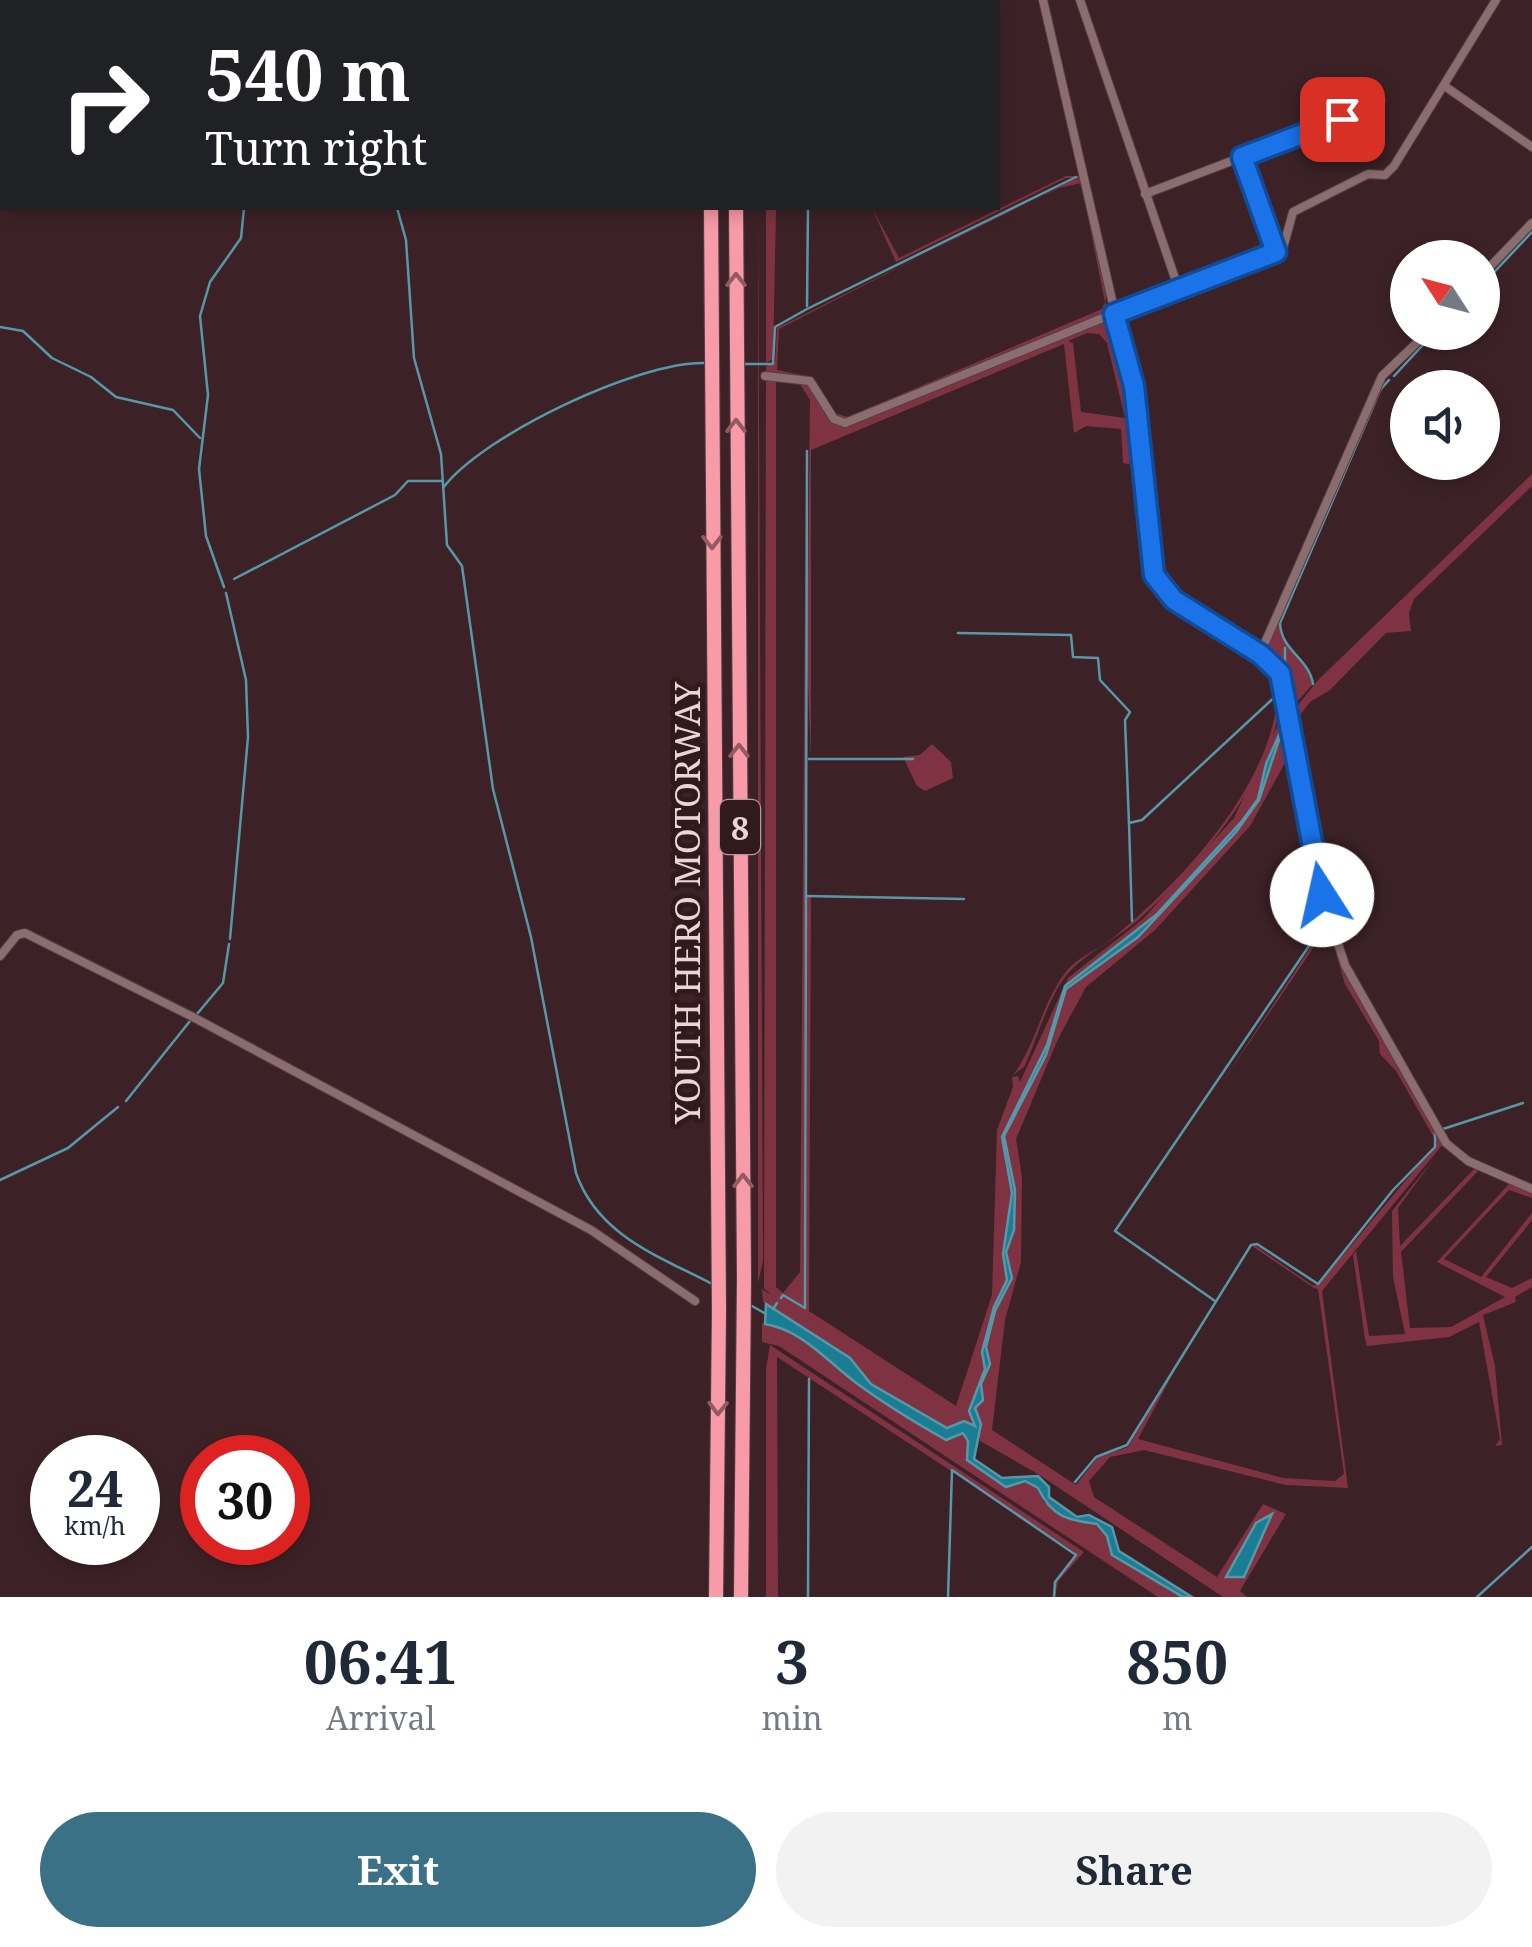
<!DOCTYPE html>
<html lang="en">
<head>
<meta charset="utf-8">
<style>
  body { margin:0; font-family:"Noto Serif",serif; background:#f2f2f3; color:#1f2937; height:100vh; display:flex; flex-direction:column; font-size:38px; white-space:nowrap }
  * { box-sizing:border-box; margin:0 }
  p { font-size:32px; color:#747a83 }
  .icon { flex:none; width:55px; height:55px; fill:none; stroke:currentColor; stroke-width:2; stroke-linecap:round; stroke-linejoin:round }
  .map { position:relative; height:1597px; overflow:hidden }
  .drawer { display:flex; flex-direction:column; background:#fff; flex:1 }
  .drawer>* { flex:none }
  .guide { position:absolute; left:0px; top:0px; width:1000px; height:210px; box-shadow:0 5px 15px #0003; background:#202124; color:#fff; overflow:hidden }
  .needle { width:65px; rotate:306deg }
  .fabs { position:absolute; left:1390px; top:240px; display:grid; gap:20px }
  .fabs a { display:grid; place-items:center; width:110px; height:110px; border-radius:50%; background:#fff; box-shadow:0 5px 15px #0003; font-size:50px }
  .speed { position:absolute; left:30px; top:1435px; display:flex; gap:20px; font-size:50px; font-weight:700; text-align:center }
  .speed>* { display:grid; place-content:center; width:130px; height:130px; border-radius:50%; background:#fff; box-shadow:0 5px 15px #0003; line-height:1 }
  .speed small { font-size:25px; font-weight:400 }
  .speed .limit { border:15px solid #d22; background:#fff; color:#111 }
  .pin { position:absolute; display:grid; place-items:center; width:85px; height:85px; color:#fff; margin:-42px; border-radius:20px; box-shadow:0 5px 15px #0006 }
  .me { position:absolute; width:110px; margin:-55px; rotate:350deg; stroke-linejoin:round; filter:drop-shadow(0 0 8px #0008) }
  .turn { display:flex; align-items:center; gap:35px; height:210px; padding:0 40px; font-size:45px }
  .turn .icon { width:130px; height:130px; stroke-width:2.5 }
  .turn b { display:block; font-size:70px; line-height:85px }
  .eta { display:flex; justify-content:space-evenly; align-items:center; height:170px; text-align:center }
  .eta b { font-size:60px; font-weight:700; line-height:70px }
  .button { display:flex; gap:20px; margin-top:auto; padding:20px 40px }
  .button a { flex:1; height:115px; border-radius:60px; background:#3a7186; color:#fff; font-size:40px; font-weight:700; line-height:115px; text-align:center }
  .button a+a { background:#f2f2f3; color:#1f2937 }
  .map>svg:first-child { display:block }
  .green { fill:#7f3342; fill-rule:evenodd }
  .water { fill:#197d94; stroke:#5798a8; stroke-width:2.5 }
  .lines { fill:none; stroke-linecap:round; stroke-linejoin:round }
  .stream { stroke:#5798a8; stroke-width:2.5 }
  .street-casing { stroke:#554043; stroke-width:10 }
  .highway-casing { stroke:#554043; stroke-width:16 }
  .street { stroke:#8b6c6f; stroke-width:8 }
  .highway { stroke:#f89aa7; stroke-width:14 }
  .oneway { stroke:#945a62 }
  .route-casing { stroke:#114b97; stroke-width:25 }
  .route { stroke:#1a73e8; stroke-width:18 }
  .labels { text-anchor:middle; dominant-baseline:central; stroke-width:10; stroke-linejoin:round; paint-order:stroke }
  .shield { fill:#31191c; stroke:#b19da0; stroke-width:2.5 }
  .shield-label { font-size:32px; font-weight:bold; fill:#e8d6d8 }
  .street-label { font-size:35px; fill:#e8d6d8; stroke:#31191c }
</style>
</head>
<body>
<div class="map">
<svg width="1532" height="1597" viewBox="0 0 1532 1597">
  <rect width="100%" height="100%" fill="#3c2226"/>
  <g class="green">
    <path d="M1066,176h14l26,114 -1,25 -258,104 -12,-3 -24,-36 -45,-5v-9l9,-4 2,-34 300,-150h-11l-170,84 -24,-54 27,50zM1081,183l24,119 -3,7 -254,108 -14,-4 -23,-36 -34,-7 2,-41 224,-115 56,-26z"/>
    <polygon points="758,208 763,1261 758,1283"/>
    <polygon points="766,208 776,208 773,359 766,363"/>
    <path d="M1109,320c28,36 29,104 20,144l-6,-1 -2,-34 -35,-3 -12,7 -10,-89 -253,106v307l-4,-93 3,-264 -10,-16 -24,-2v905l7,6 17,-21 6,-821 -2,855 -21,-12 -3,5 3,-3 23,12 1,-411h4l-2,414 147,95 36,-111 5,-165 16,-43 -1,-10 6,-1 2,6 48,-104 75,-59 91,-101 50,-106 2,7 -20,45 -8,35 -16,23 -86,93 -91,71 -18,59 -45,92 10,56 -8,54 3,33 -13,27 -12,45 3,17 -16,42 8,13 -19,-1 -11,5 -76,-44 -21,-26 -87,-56 -1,-13 9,6 -7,-7 2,-911 43,7 23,38 12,3zM1087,333l12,1 8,9 18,75 -44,-6 -8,-69 -5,-2z"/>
    <path d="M1387,379l-108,244c1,29 29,35 33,62l-22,25 -7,-38 -20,-20 106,-244z"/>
    <polygon points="1532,474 1532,486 1414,599 1409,613 1411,631 1386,633 1330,690 1310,702 1295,722 1291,714 1318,680"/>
    <path d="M1278,679c15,81 -84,192 -141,242 -21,18 -49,31 -67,50 -22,24 -32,67 -46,96l-11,8c23,-30 29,-72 52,-102 13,-17 34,-23 49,-36 71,-59 167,-160 164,-258z"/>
    <path d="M1288,723l54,243 101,178 -121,147 26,197 -62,-3 -142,-35 -34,7 -21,24 5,16 123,80 46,-73 23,10 -46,77 7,6h-24l-185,-123 -58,-33 -5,-34 8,-7 -2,-16 9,-20 -4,-17 9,-36 16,-28 -5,-31 8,-18 1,-44 -11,-54 42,-81 20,-66 72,-52 98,-105 23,-32 13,-44zM1291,752l26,145 10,25 -105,161 106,-157 17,58 34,57 1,13 16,17 41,72 -119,142h-6l-56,-39h-4l62,42 4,1 26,185 -9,7 -52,-3 -145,-39 47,-88 -57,96 -31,11 -21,27 -84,-55 13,-110 16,-58 1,-85 -6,-38 42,-100 28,-52 69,-57 95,-104z"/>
    <polygon points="932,744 951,762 953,778 925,791 917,786 903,757 920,755"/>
    <polygon points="1433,1160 1398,1208 1400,1246 1475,1168 1479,1170 1401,1252 1410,1328 1451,1327 1505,1297 1437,1262 1510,1183 1532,1192 1532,1198 1509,1190 1444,1259 1481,1277 1532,1213 1532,1220 1486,1277 1512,1288 1532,1278 1532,1287 1515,1297 1516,1302 1483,1315 1495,1366 1502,1445 1495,1446 1500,1439 1479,1322 1449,1337 1367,1346 1365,1339 1353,1255 1356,1251 1369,1336 1405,1334 1393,1277 1392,1211"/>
    <path d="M762,1323c37,6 63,35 91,58 27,22 63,42 93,59l17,-7 5,8v19l38,27 19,-6 13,7 6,14 34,19 19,3 10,12 5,19 71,42h-25l-379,-251 -17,-4z"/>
    <polygon points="770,1345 1084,1552 1058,1581 1055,1597 1055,1582 1077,1555 1072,1550 777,1357 778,1597 766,1597 766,1369"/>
  </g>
  <g class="water">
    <path d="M1286,719l-27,81 -23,32 -98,105 -72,52 -20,66 -42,81 11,54 -1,40 -8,22 6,26 -17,33 -9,36 4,17 -9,20 2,16 -8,8 6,16 -7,35 28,19 36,-2 11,11v10l28,20 12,-2 23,12 7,24 73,46h-9l-71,-42 -5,-19 -10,-12c-30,-4 -45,-7 -59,-36l-13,-7 -19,6 -39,-27 1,-19 -5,-8 -17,7c-30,-17 -63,-37 -91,-58 -28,-21 -53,-52 -90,-58l1,-20 84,54 21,26 76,44 17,-7 11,5 -6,-15 16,-42 -3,-17 12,-45 13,-27 -4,-26 9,-61 -10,-56 45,-92 18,-59 91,-71 86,-94 16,-22 8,-35z"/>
    <polygon points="1272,1514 1244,1577 1226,1577 1256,1523"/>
  </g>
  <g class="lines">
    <g class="stream">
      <polyline points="263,2 263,0"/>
      <polyline points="358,2 358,0"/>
      <polyline points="809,2 809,0"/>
      <path d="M397,208l9,32 8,118 27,96 6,91 15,21 31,223 38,148 45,236c22,63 83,83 138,112"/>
      <polyline points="1482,285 1532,232"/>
      <polyline points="807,306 808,208"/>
      <polyline points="0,327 23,331 52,358 91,377 116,397 173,410 200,438"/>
      <polyline points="743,364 773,364 775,327 807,309 1076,177"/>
      <polyline points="1394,376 1435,332"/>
      <polyline points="1380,390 1389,380"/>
      <path d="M443,488c40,-53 196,-127 262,-125"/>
      <polyline points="234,579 395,495 408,481 443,481"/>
      <polyline points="224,587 206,536 199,469 208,395 200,316 210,282 241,238 244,208"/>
      <polyline points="226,593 246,680 248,737 230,939"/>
      <polyline points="958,633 1071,635 1073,657 1098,658 1100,680 1130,712 1125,720 1129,823"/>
      <polyline points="1285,671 1285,648"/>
      <path d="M1313,684c-4,-26 -32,-33 -33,-61l95,-221"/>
      <polyline points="809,759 913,759"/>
      <polyline points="806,896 964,899"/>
      <polyline points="1132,921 1129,823 1142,820 1278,694 1277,678"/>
      <polyline points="197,1014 223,983 229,944"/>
      <polyline points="126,1101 190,1021"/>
      <polyline points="1443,1129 1523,1103"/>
      <polyline points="0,1180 68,1148 118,1107"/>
      <polyline points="781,1298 783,1295 805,1308 807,451"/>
      <polyline points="1215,1301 1115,1231 1326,921"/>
      <polyline points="752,1306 766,1314"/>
      <polyline points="773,1309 777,1303"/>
      <polyline points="1075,1482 1096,1457 1127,1445 1251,1245 1257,1244 1318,1284 1393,1190 1435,1147 1435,1133"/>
      <polyline points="808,1597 809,1379"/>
      <polyline points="948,1597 952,1470 1076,1555 1055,1582 1054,1597"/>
      <polyline points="1477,1597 1532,1547"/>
    </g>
    <g class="street-casing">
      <g id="street">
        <polyline points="127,0 132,2"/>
        <polyline points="1080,0 1179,290 1115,313 1134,386 1154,575 1174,600 1260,654 1280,673 1322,895 1345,965 1446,1143 1468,1161 1532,1189"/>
        <polyline points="0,29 2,29"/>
        <polyline points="1446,87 1532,147"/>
        <polyline points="1145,194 1376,106 1381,101 1377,89"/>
        <polyline points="1276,252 1283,248 1293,212 1368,174 1385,175 1394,166 1496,0"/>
        <polyline points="1482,275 1532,223"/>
        <polyline points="1179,290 1276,252 1242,157"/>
        <polyline points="765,376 810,381 834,419 845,423 1115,313 1043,0"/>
        <polyline points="1260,654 1382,376 1428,332"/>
        <polyline points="0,956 17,935 25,933 191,1016 591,1230 695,1301"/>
      </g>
    </g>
    <g class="highway-casing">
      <g id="highway">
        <polyline points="711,2 711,0"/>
        <polyline points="736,2 736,0"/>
        <polyline points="711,208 719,1311 716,1597"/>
        <polyline points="736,208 744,1279 741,1597"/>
      </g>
    </g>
    <use href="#street" class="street"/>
    <use href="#highway" class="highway"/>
  </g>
  <defs><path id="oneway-chevron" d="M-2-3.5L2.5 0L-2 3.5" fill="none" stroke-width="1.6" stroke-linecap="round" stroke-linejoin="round" transform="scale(2.5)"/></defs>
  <g class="oneway">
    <use href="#oneway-chevron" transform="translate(736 280) rotate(-90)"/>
    <use href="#oneway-chevron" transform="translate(736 426) rotate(-90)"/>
    <use href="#oneway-chevron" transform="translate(712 542) rotate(90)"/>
    <use href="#oneway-chevron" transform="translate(739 751) rotate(-90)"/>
    <use href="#oneway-chevron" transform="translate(743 1181) rotate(-90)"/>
    <use href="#oneway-chevron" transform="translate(718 1408) rotate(91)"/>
  </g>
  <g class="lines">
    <g class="route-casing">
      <polyline id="route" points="1322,895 1280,673 1260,654 1174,600 1154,575 1134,386 1114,314 1276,252 1242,157 1342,119"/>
    </g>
    <use href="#route" class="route"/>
  </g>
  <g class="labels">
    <rect class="shield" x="720" y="800" width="40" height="54" rx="8"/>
    <g class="shield-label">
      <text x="740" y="827">8</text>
    </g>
    <g class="street-label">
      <text transform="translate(686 903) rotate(-90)">YOUTH HERO MOTORWAY</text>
    </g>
  </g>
</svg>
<div class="fabs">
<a><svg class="needle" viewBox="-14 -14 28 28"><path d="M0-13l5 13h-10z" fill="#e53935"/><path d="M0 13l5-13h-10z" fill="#747a83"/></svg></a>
<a><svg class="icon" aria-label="sound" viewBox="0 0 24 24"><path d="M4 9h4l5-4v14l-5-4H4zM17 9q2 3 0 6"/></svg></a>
</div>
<div class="speed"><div>24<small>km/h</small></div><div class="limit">30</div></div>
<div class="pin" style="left:1342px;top:119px;background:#d93025"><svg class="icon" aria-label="arrive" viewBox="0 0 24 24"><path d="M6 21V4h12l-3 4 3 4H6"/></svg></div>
<svg class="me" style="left:1322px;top:895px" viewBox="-20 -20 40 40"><circle r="19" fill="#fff"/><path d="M0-13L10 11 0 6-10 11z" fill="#1a73e8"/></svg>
<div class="guide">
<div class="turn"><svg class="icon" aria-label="right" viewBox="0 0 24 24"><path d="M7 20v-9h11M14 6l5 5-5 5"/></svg><div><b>540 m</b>Turn right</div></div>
</div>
</div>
<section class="drawer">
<div class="eta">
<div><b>06:41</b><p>Arrival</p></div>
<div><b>3</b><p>min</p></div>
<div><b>850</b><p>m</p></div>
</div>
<div class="button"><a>Exit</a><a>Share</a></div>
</section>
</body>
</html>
